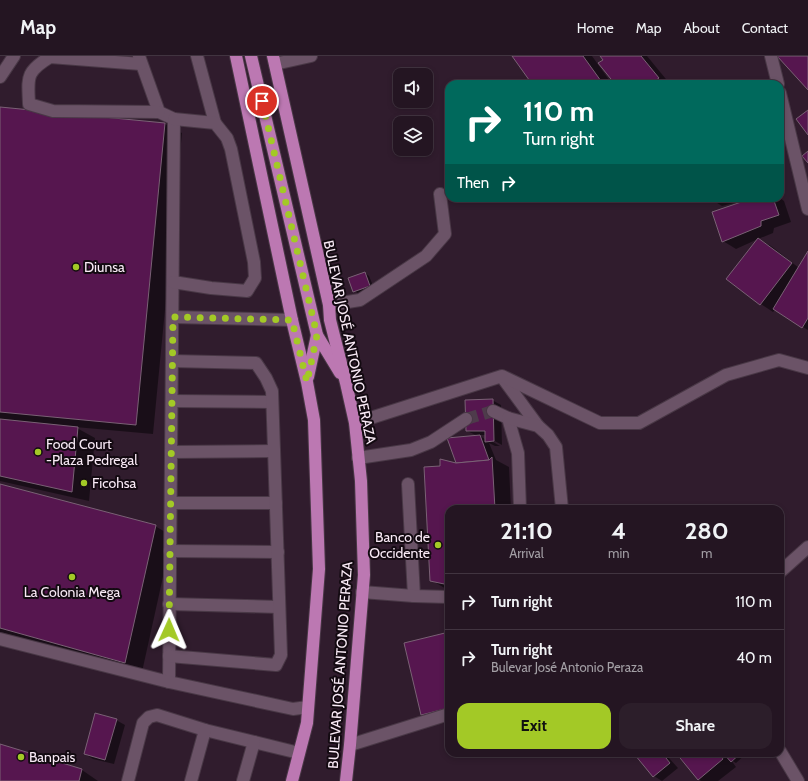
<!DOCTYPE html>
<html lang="en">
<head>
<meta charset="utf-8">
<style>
  body { margin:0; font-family:Cabin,sans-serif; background:#2c1e2a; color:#f1f3f6; height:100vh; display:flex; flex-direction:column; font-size:15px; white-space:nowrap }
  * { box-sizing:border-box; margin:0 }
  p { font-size:13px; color:#a39fa5 }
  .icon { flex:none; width:22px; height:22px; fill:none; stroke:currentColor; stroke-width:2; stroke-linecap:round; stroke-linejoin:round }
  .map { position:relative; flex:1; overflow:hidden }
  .drawer { position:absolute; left:445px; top:449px; width:339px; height:252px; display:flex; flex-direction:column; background:#241522; border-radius:12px; box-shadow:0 2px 6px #0003,0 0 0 1px #413440 }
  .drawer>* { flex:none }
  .top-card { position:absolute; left:445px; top:24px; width:339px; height:122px; border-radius:12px; box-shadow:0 2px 6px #0003,0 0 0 1px #413440; background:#00695c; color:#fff; overflow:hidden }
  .fabs { position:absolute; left:393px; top:12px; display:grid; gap:8px }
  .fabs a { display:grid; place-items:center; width:40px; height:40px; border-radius:8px; background:#241522; box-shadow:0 2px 6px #0003,0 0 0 1px #413440; font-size:20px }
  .pin { position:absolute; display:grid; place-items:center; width:34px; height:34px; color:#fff; margin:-17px; border:2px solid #fff; border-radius:50%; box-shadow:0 1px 4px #0007 }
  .me { position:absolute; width:44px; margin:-22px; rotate:1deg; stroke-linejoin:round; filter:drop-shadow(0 0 3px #0008) }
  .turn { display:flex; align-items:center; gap:14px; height:84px; padding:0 12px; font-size:18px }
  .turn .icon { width:52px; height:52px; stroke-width:2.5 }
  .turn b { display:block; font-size:28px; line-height:34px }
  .then { display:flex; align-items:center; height:38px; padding:0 12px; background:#0003; gap:8px; font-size:15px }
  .eta { display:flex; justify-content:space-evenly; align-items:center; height:68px; text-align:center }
  .eta b { font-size:24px; font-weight:700; line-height:28px }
  .primary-button { display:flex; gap:8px; margin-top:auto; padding:8px 12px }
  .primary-button a { flex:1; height:46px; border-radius:12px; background:#a3c926; color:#111; font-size:16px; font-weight:700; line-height:46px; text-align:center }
  .primary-button a+a { background:#2c1e2a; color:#f1f3f6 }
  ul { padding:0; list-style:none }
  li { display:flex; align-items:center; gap:12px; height:56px; padding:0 12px; border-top:1px solid #413440 }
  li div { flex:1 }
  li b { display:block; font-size:15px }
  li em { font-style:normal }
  header { display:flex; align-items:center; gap:24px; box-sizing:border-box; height:56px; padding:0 20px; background:#241522; border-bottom:1px solid #413440 }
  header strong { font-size:19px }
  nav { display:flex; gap:22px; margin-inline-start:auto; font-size:14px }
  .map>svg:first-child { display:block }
  .shadow { fill:#0007; fill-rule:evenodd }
  .building { fill:#56164f; stroke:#7a6175 }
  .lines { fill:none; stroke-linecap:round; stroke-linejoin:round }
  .minor-tunnel { stroke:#4e3b4b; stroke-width:12; stroke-dasharray:12 6; stroke-linecap:butt }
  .minor-casing { stroke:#493846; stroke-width:14 }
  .major-casing { stroke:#493846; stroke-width:14 }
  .minor { stroke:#6b5367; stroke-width:12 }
  .major { stroke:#bc78b2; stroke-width:12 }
  .route { stroke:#a3c926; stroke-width:7; stroke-dasharray:0 12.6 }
  .poi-dot { fill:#a3c926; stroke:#130a11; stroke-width:1.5 }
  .labels { text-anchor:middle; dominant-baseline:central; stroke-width:4; stroke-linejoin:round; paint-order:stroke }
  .poi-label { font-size:14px; fill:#f9eaf6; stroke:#130a11; text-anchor:start }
  .street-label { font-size:14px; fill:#f9eaf6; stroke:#130a11 }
</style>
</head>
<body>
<header>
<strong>Map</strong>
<nav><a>Home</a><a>Map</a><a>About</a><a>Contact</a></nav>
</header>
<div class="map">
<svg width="808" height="725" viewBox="0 0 808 725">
  <rect width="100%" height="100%" fill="#301c2d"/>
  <g class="shadow">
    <polygon points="513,0 592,0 612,28 533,28"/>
    <polygon points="601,0 647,0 670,28 617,28"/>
    <polygon points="0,52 165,68 182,77 153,378 75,371 95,382 89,445 0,425"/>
    <polygon points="709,142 780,142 784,145 791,166 774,172 773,177 758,183 771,190 799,212 808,197 808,274 775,254 773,256 761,248 727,223 758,183 736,193 723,185 750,144 750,143 722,150"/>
    <polygon points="365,217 369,220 374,232 358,237 354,235"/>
    <path d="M492,344l9,5 1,40 -9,-5v2l7,4h-5l-6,-3 7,17 13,7 2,42h-62v81h-1l-17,-10 27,-116 20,-28 -11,-5zM479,379h7v5z"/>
    <polygon points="0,429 155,470 172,480 142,616 0,576"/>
    <polygon points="449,577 449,666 439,668 422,658"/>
    <polygon points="116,664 125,669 114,708 93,703 85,698"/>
    <polygon points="0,689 82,714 98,725 0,725"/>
    <polygon points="639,697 672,697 668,701 678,712 662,725 654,720"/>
    <polygon points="677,697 747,697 736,707 731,704 736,711 718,725 701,725 698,723"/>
  </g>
  <g class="building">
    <polygon points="512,0 583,0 601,25 596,28 532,28"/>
    <polygon points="600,0 641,0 659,22 651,28 615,28 598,7 603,4"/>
    <polygon points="777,0 808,0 808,34"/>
    <polygon points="0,51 165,67 136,369 0,356"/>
    <polygon points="808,54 808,79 796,63"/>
    <polygon points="808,95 808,107 802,100"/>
    <polygon points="753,142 773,142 779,159 761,165 761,170 722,186 712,156"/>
    <polygon points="758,182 792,207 760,249 726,223"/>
    <polygon points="808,195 808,262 802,272 773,253"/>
    <polygon points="365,216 370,230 353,236 348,222"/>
    <polygon points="493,343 494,385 485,386 485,375 466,375 465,344"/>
    <polygon points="0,363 78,371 72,436 0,420"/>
    <polygon points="480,379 489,404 456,407 447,382"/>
    <polygon points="492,401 495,453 449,453 449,529 430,525 424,411 440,410 440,403 456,407 489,404"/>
    <polygon points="0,428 156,469 125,607 0,572"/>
    <polygon points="449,576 449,652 421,659 404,587"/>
    <polygon points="95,657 117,663 105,704 84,698"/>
    <polygon points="0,688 82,713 79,725 0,725"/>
    <polygon points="638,697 662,697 670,707 653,721 635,699"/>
    <polygon points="676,697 719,697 723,703 698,724"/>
    <polygon points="723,697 741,697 731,706"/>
  </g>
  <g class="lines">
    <polyline class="minor-tunnel" points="466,363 493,355"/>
    <g class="minor-casing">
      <g id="minor">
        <polyline points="139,0 159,56 174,63 169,626"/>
        <polyline points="197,0 215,67"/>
        <polyline points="771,0 778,28"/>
        <path d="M141,8l-91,-7c-25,15 -22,21 -21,47l24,7 106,1"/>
        <polyline points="275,8 311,0"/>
        <polyline points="0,21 14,0"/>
        <polyline points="780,37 808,153"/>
        <polyline points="173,226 211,232 247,235 255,222 254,206 231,93 227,82 215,67 174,63"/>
        <polyline points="329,249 360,244 426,200 445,178 440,138"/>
        <polyline points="173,261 292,264"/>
        <polyline points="502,321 538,370"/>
        <polyline points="172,345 272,346"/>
        <polyline points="493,355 508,362 518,397 520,453"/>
        <polyline points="508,362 538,370 548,379 556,391 562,453"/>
        <polyline points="355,367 502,320 600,367 639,367 726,319 779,304 808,312"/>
        <polyline points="171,396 274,395"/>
        <polyline points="358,402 411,394 431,386 466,363"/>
        <polyline points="408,428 414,540"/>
        <polyline points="171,447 276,447"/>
        <polyline points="170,495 278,496"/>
        <polyline points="780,516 808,491"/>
        <polyline points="362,536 414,540 449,541"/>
        <polyline points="169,548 279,551"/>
        <polyline points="0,583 169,626 293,653 308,651"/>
        <polyline points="169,600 276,609 281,599 272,335 266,322 256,307 172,305"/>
        <polyline points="350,689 449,658"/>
        <polyline points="780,695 798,725"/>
        <polyline points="128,725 143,667 149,661 157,659 205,674 299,697"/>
        <polyline points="191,725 205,674"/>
        <polyline points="243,725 254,686"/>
      </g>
    </g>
    <g class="major-casing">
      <g id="major">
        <polyline points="236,0 292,264 307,326 314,364 319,513 307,667 292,725"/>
        <polyline points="251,0 317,279 340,317"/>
        <polyline points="273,0 329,249 330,264 346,327 355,367 361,425 364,519 350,689 346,725"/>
        <polyline points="308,321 317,279"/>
      </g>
    </g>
    <use href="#minor" class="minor"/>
    <use href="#major" class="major"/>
  </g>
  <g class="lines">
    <polyline class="route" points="169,574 173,261 292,264 307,326 317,279 262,45"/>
  </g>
  <g class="poi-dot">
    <circle cx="76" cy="211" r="4"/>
    <circle cx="38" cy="396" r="4"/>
    <circle cx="84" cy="427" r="4"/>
    <circle cx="438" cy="489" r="4"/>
    <circle cx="72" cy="521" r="4"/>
    <circle cx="21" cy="701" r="4"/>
  </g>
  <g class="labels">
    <g class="poi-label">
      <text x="84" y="211">Diunsa</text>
      <text x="46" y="388">Food Court<tspan x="46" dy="16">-Plaza Pedregal</tspan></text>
      <text x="92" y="427">Ficohsa</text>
      <text x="430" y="481" text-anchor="end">Banco de<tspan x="430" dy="16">Occidente</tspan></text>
      <text x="72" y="536" text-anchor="middle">La Colonia Mega</text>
      <text x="29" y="701">Banpais</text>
    </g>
    <g class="street-label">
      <text transform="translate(350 286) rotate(78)">BULEVAR JOSÉ ANTONIO PERAZA</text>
      <text transform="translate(340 609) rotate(-86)">BULEVAR JOSÉ ANTONIO PERAZA</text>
    </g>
  </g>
</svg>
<div class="fabs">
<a><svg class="icon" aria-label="sound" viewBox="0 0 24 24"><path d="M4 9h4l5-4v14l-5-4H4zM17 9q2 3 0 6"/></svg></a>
<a><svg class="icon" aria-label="layers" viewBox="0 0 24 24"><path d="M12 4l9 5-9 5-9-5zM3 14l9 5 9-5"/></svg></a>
</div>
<div class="pin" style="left:262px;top:45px;background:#d93025"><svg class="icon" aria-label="arrive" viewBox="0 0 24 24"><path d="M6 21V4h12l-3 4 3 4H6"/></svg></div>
<svg class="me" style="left:169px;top:574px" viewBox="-20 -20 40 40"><path d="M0-17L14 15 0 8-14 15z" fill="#a3c926" stroke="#fff" stroke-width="4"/></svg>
<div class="top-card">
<div class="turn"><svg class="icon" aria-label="right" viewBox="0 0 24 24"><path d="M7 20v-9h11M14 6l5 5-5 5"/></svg><div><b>110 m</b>Turn right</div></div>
<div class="then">Then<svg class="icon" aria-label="right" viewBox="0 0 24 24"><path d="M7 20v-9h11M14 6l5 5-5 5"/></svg></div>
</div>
<section class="drawer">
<div class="eta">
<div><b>21:10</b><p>Arrival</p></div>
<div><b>4</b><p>min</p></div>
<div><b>280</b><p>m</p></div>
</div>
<ul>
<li><svg class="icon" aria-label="right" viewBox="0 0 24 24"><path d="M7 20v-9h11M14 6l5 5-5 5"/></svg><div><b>Turn right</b></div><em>110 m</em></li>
<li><svg class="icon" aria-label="right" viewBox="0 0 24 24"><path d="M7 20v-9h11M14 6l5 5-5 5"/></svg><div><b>Turn right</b><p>Bulevar José Antonio Peraza</p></div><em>40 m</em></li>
</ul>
<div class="primary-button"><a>Exit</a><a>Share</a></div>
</section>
</div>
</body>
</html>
